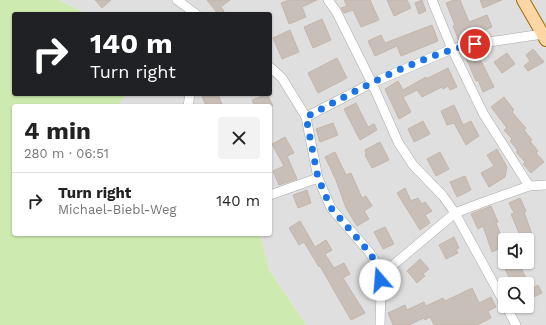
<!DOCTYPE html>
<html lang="en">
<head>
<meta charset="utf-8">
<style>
  body { margin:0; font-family:"Work Sans",sans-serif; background:#f2f2f2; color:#222; height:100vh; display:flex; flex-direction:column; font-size:15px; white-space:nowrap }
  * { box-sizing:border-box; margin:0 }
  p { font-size:13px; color:#767676 }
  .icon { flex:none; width:22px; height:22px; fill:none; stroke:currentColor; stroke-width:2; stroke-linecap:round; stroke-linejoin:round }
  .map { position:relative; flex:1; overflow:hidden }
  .panel { position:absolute; left:12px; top:104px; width:260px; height:132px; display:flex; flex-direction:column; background:#fff; border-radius:4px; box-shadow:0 1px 3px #0004 }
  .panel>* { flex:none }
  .hud { position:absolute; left:12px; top:12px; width:260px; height:84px; border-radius:4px; box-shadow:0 1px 3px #0004; background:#202124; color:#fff; overflow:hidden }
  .controls { position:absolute; left:498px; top:233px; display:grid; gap:8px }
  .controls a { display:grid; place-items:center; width:36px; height:36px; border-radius:4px; background:#fff; box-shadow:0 1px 3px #0004; font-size:20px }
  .pin { position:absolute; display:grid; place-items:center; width:34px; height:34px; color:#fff; margin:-17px; border:2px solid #fff; border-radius:50%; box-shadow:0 1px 4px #0007 }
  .me { position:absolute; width:44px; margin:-22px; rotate:342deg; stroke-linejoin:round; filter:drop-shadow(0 0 3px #0008) }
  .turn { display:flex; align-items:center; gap:14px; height:84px; padding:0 12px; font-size:18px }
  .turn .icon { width:52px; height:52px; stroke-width:2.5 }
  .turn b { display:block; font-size:28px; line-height:34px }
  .round { display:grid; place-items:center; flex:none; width:42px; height:42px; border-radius:4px; background:#f2f2f2 }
  .summary { display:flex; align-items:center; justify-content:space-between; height:68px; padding:0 12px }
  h1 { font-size:24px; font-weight:700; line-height:30px }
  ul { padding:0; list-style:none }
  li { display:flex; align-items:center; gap:12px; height:56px; padding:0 12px; border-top:1px solid #e0e0e0 }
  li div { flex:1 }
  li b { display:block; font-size:15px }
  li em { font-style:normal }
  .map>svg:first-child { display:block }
  .residential { fill:#e0dfdf; fill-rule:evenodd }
  .grass { fill:#cdebb0 }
  .building { fill:#c7bfb8; stroke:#c4b6ab }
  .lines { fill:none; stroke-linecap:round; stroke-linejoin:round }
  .minor-casing { stroke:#a9a9a9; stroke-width:10 }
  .major-casing { stroke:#a06b00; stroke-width:14 }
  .minor { stroke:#fff; stroke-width:9 }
  .major { stroke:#fcd6a4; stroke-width:12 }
  .route { stroke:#1a73e8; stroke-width:7; stroke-dasharray:0 12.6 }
</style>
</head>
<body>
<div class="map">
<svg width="546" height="325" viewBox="0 0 546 325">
  <rect width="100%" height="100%" fill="#f2efe9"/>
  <path class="residential" d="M59,0h487v325h-240l-37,-55 -9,-36h10v-128h-152l8,-12h144v-80h-183zM505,240h22v22h-22zM505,284h22v22h-22z"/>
  <polygon class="grass" points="0,0 59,0 87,14 14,14 14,94 126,94 118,106 14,106 14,234 260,234 269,270 306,325 0,325"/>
  <g class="building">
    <polygon points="95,0 111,0 102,8"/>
    <polygon points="207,0 230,0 221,7 224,11 220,14 218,14"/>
    <polygon points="289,0 317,0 302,7 306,17 289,24 281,3"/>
    <polygon points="344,0 370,0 379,20 361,27 353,10 344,13 341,8 347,6"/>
    <polygon points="387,0 407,0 411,8 394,16"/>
    <polygon points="422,0 426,11 419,14 415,3"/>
    <polygon points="454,0 460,0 469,22 487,15 492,27 469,37 470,39 459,41 453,26 455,25 446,3"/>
    <polygon points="480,0 502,0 483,8"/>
    <polygon points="322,19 331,40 313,48 304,27"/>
    <polygon points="432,25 438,41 401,56 397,46 375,56 368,41 381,35 385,43"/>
    <polygon points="290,30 299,52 282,59 273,38"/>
    <polygon points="533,49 544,62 528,71 524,66 530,61 526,55"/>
    <polygon points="477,53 494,87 483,92 478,80 476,81 466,58"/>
    <polygon points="507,53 515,64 502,73 494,62"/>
    <polygon points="337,58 347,78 318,93 308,73"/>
    <polygon points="448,68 457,87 450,90 448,86 443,89 442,87 422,97 417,90 403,97 411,112 399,119 385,89 398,81 403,90 426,77 426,79"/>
    <polygon points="201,94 218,94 222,104 217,106 206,106"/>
    <polygon points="267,94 273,106 255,106 252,100"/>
    <polygon points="504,97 514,110 512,112 526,128 524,130 532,140 530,141 538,151 536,153 544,162 531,173 523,164 525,162 516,152 518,151 510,141 512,139 504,130 507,128 491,107"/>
    <polygon points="356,103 368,127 374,124 377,130 360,140 344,109"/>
    <polygon points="454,105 463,125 471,121 479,136 466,145 454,123 447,125 441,111"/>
    <polygon points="423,121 430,134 414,142 408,129"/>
    <polygon points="333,123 338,135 320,142 316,129"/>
    <polygon points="285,137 294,153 287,156 297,179 279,185 273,171 284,166 272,144"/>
    <polygon points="380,142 389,160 372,168 365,155 366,154 365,150"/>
    <polygon points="497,149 507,167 505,177 489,187 481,173 494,166 487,155"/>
    <polygon points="335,152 346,175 351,173 362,198 366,196 372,206 364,211 369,219 357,226 346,208 336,180 325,157"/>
    <polygon points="440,152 449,169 436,176 427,159"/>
    <polygon points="465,176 471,190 457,197 450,182"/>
    <polygon points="405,188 411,201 418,198 422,204 425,202 432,211 425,215 430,223 420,230 397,193"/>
    <polygon points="307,190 311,203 298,208 293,195"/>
    <polygon points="520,198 526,211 524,212 533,237 525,240 522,240 511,214 514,213 509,203"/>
    <polygon points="491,206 498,222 496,223 505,246 492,252 483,226 478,229 471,214"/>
    <polygon points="300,221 315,247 326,240 332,250 325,254 334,268 344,263 350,274 343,278 365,313 351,320 320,266 319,267 304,242 299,245 289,228"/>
    <polygon points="385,227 394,244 383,249 374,232"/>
    <polygon points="454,237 459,248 456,249 458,253 446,259 439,245"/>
    <polygon points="420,259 429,269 423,274 425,276 417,283 407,271"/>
    <polygon points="502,262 518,262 529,284 512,284"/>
    <polygon points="538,285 542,293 527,300 527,291"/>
    <polygon points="472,288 479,303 491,297 496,307 488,311 491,318 477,325 434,325 430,317 425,320 424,318 409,325 393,325 388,313 405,305 407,310 424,302 426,306 443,298 445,301"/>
  </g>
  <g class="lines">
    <g class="minor-casing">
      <g id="minor">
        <polyline points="177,0 196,14"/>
        <polyline points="328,0 336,11 372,83 398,142 413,165 443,196 455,213 505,304"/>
        <polyline points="432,0 452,49 483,113 529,186"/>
        <polyline points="270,67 282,78 306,117 318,178 331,208 370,253 380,270 381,289 380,325"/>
        <polyline points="188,106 190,94"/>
        <polyline points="306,117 372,83 452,49 475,44 543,34"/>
        <polyline points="270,195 318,178"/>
        <polyline points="380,270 392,266 455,213 484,202 529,186 546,185"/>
        <polyline points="506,306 516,325"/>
      </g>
    </g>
    <g class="major-casing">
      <polyline id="major" points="523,0 546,40"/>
    </g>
    <use href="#minor" class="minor"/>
    <use href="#major" class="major"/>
  </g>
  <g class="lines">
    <path class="route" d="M380,280v-10l-10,-17 -39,-45 -13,-30 -12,-61c54,-28 109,-60 169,-73"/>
  </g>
</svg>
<div class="controls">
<a><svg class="icon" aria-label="sound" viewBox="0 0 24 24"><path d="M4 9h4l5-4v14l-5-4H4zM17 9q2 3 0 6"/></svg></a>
<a><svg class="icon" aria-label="search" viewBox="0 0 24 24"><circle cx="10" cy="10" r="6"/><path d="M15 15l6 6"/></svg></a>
</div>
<div class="pin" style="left:475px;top:44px;background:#d93025"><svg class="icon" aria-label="arrive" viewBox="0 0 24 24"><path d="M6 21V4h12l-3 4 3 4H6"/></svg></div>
<svg class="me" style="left:380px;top:280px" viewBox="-20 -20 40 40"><circle r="19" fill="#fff"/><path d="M0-13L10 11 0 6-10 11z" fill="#1a73e8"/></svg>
<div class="hud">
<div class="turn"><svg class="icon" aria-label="right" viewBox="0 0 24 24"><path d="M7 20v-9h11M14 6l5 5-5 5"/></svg><div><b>140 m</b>Turn right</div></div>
</div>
<section class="panel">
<div class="summary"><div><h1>4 min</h1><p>280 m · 06:51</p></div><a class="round"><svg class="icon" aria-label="close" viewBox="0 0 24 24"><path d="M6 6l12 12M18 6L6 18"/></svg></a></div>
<ul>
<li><svg class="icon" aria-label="right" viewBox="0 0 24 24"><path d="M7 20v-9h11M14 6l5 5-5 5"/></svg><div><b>Turn right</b><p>Michael-Biebl-Weg</p></div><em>140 m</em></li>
</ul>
</section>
</div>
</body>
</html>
